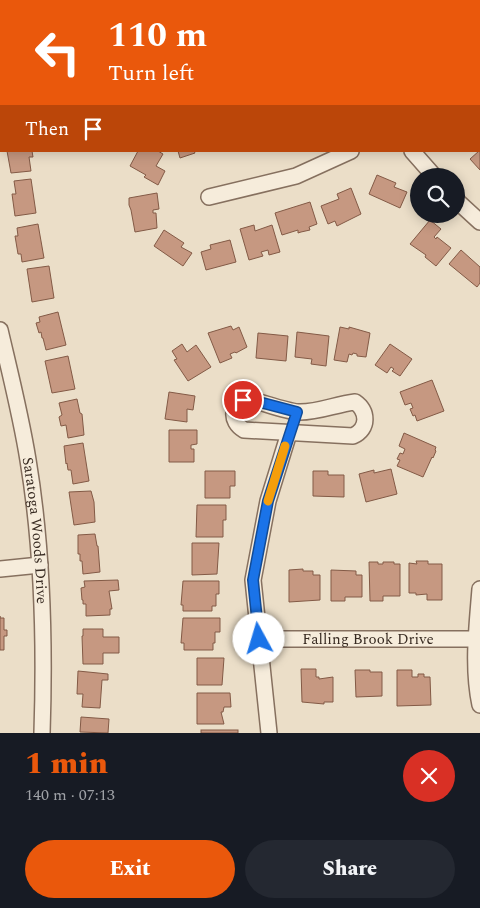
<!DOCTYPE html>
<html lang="en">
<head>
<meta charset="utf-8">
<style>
  body { margin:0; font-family:Spectral,serif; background:#242831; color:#f1f3f6; height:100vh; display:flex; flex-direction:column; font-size:19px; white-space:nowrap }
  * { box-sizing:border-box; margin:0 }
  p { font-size:16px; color:#9ea1a6 }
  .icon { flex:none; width:28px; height:28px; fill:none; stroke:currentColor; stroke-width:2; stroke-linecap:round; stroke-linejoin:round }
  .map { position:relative; height:733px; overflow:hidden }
  .panel { display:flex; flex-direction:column; background:#171b24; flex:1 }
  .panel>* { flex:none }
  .hud { position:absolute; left:0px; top:0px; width:480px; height:152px; box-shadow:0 2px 12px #0003; background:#ea580c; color:#fff; overflow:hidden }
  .buttons { position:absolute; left:410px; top:168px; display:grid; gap:10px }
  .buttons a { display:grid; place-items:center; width:55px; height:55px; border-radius:50%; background:#171b24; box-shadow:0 2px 12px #0003; font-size:25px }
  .pin { position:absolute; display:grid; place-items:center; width:42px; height:42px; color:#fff; margin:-21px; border:2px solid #fff; border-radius:50%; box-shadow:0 1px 5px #0007 }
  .me { position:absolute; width:55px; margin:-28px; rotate:354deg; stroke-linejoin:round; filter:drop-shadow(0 0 4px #0008) }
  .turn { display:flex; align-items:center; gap:18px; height:105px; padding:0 25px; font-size:22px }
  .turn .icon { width:65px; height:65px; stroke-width:2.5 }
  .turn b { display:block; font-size:35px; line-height:42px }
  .then { display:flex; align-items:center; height:48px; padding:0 25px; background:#0003; gap:10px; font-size:19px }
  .round { display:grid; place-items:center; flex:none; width:52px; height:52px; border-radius:26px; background:#242831 }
  .summary { display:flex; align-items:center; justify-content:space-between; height:85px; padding:0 25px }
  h1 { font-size:30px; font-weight:800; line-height:38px; color:#ea580c }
  .cta { display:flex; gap:10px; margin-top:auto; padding:10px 25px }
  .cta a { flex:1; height:58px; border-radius:30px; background:#ea580c; color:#fff; font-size:20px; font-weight:800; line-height:58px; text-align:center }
  .cta a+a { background:#242831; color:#f1f3f6 }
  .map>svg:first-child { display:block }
  .building { fill:#c69881; stroke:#835a46 }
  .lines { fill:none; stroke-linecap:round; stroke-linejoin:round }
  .service-casing { stroke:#86705f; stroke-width:10 }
  .minor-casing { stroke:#86705f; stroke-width:18 }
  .service { stroke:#f6ecdb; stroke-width:8 }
  .minor { stroke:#f6ecdb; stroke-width:15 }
  .route-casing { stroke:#114b97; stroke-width:12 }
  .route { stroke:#1a73e8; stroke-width:9 }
  .slow { stroke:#f59e0b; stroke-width:9 }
  .labels { text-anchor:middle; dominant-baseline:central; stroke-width:4; stroke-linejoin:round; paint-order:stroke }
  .street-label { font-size:15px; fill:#372a21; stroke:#f3e9d7 }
</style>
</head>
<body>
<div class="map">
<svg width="480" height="733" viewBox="0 0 480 733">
  <rect width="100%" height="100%" fill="#ebdec8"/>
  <g class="building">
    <polygon points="480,124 480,170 470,159 479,151"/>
    <polygon points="7,151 32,151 33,157 29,157 31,171 11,173"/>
    <polygon points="138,151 158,151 163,154 156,166 165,171 158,185 144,177 146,175 130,166"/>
    <polygon points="178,151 194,151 195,153 180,158"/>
    <polygon points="377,175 396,183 394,187 407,192 400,208 369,194"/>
    <polygon points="31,179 36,213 15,216 12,194 16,194 14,181"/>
    <polygon points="351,188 361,214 337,226 335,221 328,224 321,206 339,199 337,194"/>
    <polygon points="157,193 159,209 153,210 153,213 156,213 157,228 135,232 131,210 129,205 129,198"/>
    <polygon points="310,202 317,224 309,227 310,230 301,232 298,233 298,230 282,235 275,213"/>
    <polygon points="430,220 441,229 434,237 436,239 437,237 451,248 436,266 425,257 426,255 410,244"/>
    <polygon points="38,224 44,258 22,262 21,254 18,254 15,236 18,236 17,228"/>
    <polygon points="254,225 255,231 272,225 280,252 269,255 268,250 261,252 263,256 249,260 240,229"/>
    <polygon points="164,230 184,243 181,247 192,253 183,266 154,246"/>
    <polygon points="230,240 236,262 206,270 201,252 211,249 210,245"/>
    <polygon points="461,250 480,267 480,283 477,287 449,264"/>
    <polygon points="49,266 54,298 32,302 27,269"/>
    <polygon points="58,312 66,345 46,350 43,338 42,338 41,332 39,333 36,323 40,322 39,317"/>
    <polygon points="231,326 233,330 239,327 247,347 236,353 235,352 230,354 232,358 220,363 208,333"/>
    <polygon points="340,327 349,329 349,327 370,333 366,357 357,356 357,354 353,353 352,355 349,354 347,362 334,360"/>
    <polygon points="297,332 329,336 326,366 311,364 312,359 295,357"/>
    <polygon points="258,333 288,336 286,361 256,358"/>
    <polygon points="182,344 187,352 196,345 211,367 188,381 174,360 177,359 172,351"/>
    <polygon points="390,344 412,359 400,376 392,371 394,369 391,367 387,373 375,365"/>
    <polygon points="68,356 75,389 52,393 45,361"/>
    <polygon points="432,380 444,411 417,421 415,415 413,416 410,409 413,408 411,403 405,405 400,392"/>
    <polygon points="169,392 195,396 193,410 187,409 187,422 165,419"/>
    <polygon points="77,399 80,413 82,414 84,435 68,438 66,425 61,426 59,417 62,415 59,403"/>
    <polygon points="169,430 197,430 197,444 191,445 191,449 194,449 194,462 169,462"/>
    <polygon points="404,433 436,447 435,450 436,451 433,458 432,457 423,477 397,466 400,460 397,459 400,453 403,454 405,449 399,446"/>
    <polygon points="83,443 89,481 73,484 71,470 68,470 67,463 66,464 64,446"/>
    <polygon points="391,469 397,494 366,502 359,474 374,470 374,473"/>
    <polygon points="205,471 235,471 235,486 230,486 230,498 205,498"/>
    <polygon points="313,471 328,471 328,475 344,475 344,497 313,496"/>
    <polygon points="91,491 94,502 95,522 74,525 69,492"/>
    <polygon points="197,505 226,505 226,520 223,520 223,537 196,537"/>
    <polygon points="95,534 97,546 98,546 100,572 83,574 82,561 80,561 80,554 78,554 78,535"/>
    <polygon points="192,543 219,543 217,574 192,575"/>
    <polygon points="416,561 428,561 428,564 442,564 442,600 427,600 427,594 416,595 416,593 409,593 409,563 417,564"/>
    <polygon points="369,562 378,562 378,564 383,564 383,562 394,562 394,564 400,564 400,596 383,596 383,601 370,601"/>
    <polygon points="303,569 303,571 313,571 313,575 320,575 320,600 289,602 289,570"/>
    <polygon points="331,570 356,571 356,575 362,575 362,597 345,597 345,601 331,601"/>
    <polygon points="118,580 119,590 109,591 112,609 110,609 110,615 86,616 86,604 83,604 83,600 82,600 81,588 85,587 84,581"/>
    <polygon points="183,581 219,581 219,594 216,594 216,606 212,606 212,611 183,611 183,605 181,605"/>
    <polygon points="0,616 0,618 4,618 4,630 7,630 7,636 4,636 4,650 0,650"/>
    <polygon points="183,618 220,618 220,632 215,632 215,643 213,643 213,650 184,650 184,643 181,643"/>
    <polygon points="83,629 103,629 103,637 119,637 119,653 103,653 103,664 83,664 82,636 83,636"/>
    <polygon points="197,658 224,658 222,685 197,685"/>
    <polygon points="301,669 316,669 316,677 319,677 319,679 333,677 333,702 324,702 324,704 302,702"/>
    <polygon points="355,670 370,670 370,672 382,672 382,696 356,697"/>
    <polygon points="397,670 412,670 412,677 418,677 418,674 424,674 424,677 430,677 431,705 397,706"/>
    <polygon points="78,671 108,674 108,680 102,680 100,708 82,707 83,694 77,694"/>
    <polygon points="197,693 230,693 231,707 224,707 223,712 221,712 224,724 197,724"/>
    <polygon points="81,717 109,719 108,733 80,732"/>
    <rect x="201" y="730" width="37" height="3"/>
  </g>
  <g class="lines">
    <g class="service-casing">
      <polyline id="service" points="289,433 297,412"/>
    </g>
    <g class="minor-casing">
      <g id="minor">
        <polyline points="371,1 372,0"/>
        <polyline points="0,20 1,20"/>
        <polyline points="412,151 434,176"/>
        <polyline points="209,197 296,176 351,151"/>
        <polyline points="456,200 480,222"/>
        <path id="s1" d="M0,330c10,43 21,86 28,130 15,90 17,182 14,273"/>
        <path d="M248,399c14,3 37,12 50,13 19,1 38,-8 57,-10 13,9 14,27 -2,34l-109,-6c-15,-9 -13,-26 4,-31z"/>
        <polyline points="0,569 40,565"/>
        <path d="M480,589c-3,38 -8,78 0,116"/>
        <path id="s2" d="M259,639h218"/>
        <polyline points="269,733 253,580 268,501 289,433"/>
      </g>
    </g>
    <use href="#service" class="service"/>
    <use href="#minor" class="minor"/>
  </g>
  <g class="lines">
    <g class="route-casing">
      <polyline id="route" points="243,400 248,399 297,412 268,501 253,580 259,639"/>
    </g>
    <use href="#route" class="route"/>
    <polyline class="slow" points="268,501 285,446"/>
  </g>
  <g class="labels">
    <g class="street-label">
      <text stroke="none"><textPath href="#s1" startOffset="204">Saratoga Woods Drive</textPath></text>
      <text stroke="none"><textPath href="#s2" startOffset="109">Falling Brook Drive</textPath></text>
    </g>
  </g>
</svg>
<div class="buttons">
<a><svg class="icon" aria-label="search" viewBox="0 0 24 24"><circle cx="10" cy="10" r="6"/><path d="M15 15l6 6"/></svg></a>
</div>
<div class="pin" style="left:243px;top:400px;background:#d93025"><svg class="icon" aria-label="arrive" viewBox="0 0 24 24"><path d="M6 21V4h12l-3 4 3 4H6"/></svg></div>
<svg class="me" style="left:259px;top:639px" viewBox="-20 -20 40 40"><circle r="19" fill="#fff"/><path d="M0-13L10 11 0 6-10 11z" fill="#1a73e8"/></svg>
<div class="hud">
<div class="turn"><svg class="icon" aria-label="left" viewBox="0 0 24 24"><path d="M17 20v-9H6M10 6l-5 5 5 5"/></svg><div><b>110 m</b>Turn left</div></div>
<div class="then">Then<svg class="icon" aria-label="arrive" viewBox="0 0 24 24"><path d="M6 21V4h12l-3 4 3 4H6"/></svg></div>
</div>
</div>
<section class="panel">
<div class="summary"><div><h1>1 min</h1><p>140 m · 07:13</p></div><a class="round" style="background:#d93025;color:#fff"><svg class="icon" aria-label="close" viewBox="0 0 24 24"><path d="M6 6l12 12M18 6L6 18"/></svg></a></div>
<div class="cta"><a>Exit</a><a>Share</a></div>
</section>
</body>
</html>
